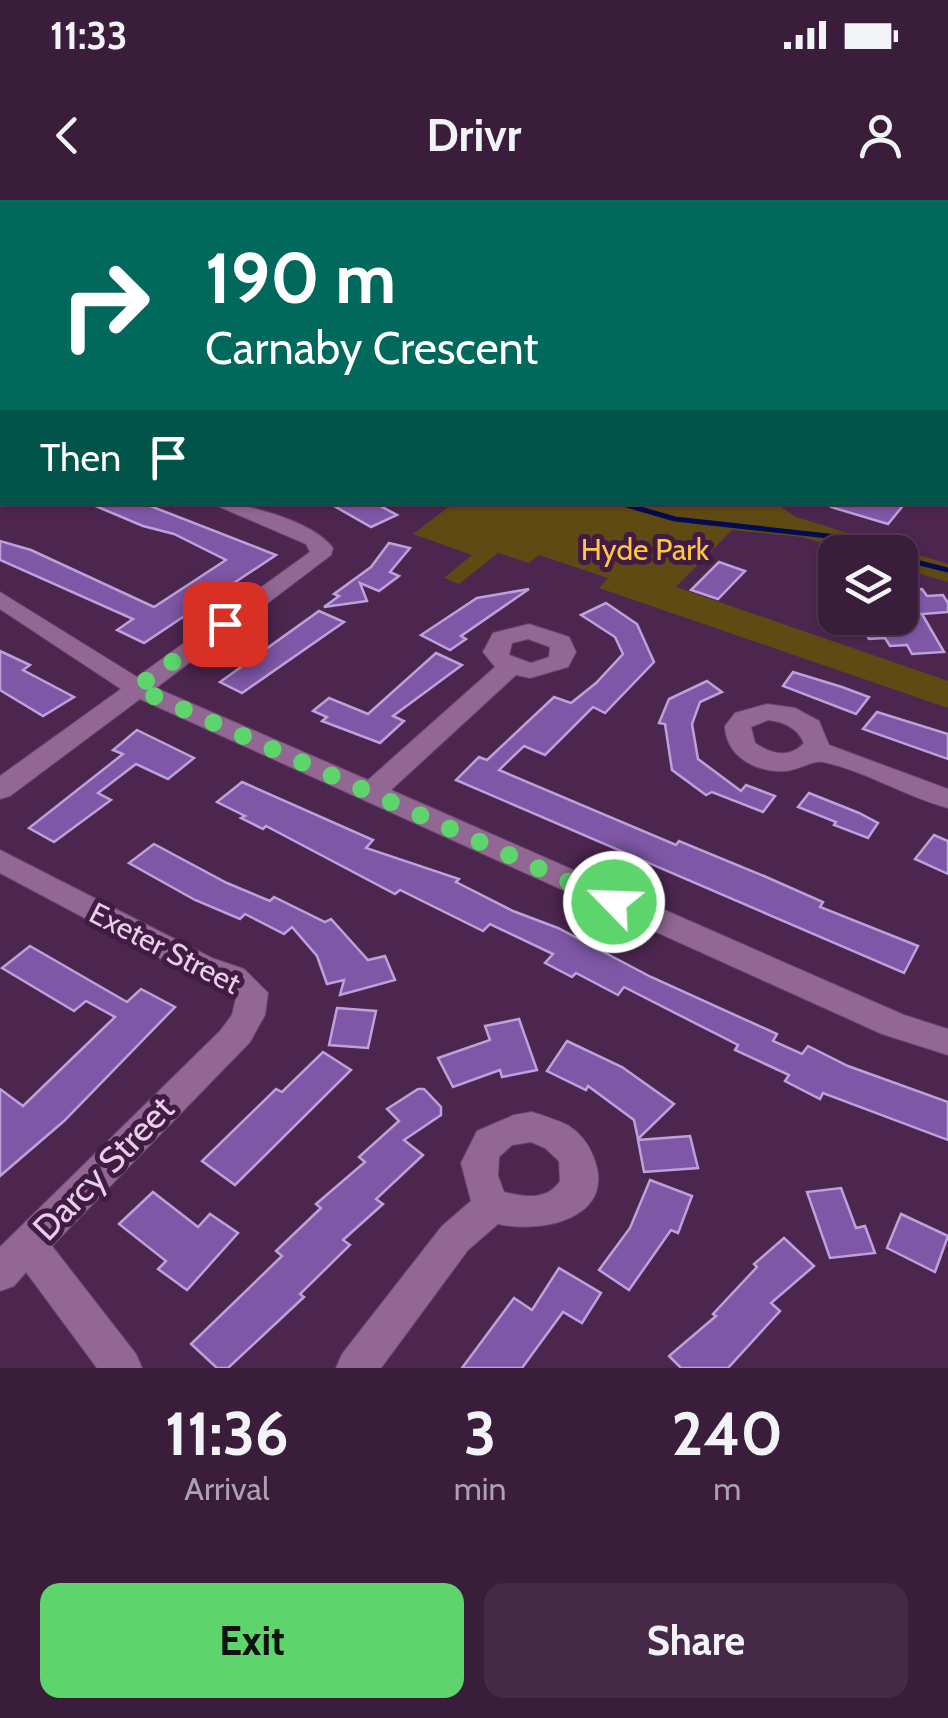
<!DOCTYPE html>
<html lang="en">
<head>
<meta charset="utf-8">
<style>
  body { margin:0; font-family:Cabin,sans-serif; background:#452946; color:#f1f3f6; height:100vh; display:flex; flex-direction:column; font-size:38px; white-space:nowrap }
  * { box-sizing:border-box; margin:0 }
  p { font-size:32px; color:#aba1af }
  .icon { flex:none; width:55px; height:55px; fill:none; stroke:currentColor; stroke-width:2; stroke-linecap:round; stroke-linejoin:round }
  .map { position:relative; height:1168px; overflow:hidden }
  .panel { display:flex; flex-direction:column; background:#3a1c3b; flex:1 }
  .panel>* { flex:none }
  .guide { position:absolute; left:0px; top:0px; width:950px; height:305px; box-shadow:0 2px 8px #0004,0 0 0 2px #543a55; background:#00695c; color:#fff; overflow:hidden }
  .fabs { position:absolute; left:818px; top:335px; display:grid; gap:20px }
  .fabs a { display:grid; place-items:center; width:100px; height:100px; border-radius:20px; background:#3a1c3b; box-shadow:0 2px 8px #0004,0 0 0 2px #543a55; font-size:50px }
  .pin { position:absolute; display:grid; place-items:center; width:85px; height:85px; color:#fff; margin:-42px; border-radius:20px; box-shadow:0 5px 15px #0006 }
  .me { position:absolute; width:110px; margin:-55px; rotate:294deg; stroke-linejoin:round; filter:drop-shadow(0 0 8px #0008) }
  .turn { display:flex; align-items:center; gap:35px; height:210px; padding:0 40px; font-size:45px }
  .turn .icon { width:130px; height:130px; stroke-width:2.5 }
  .turn b { display:block; font-size:70px; line-height:85px }
  .then { display:flex; align-items:center; height:95px; padding:0 40px; background:#0003; gap:20px; font-size:38px }
  .eta { display:flex; justify-content:space-evenly; align-items:center; height:170px; text-align:center }
  .eta b { font-size:60px; font-weight:700; line-height:70px }
  .cta { display:flex; gap:20px; margin-top:auto; padding:20px 40px }
  .cta a { flex:1; height:115px; border-radius:20px; background:#5ed56c; color:#111; font-size:40px; font-weight:700; line-height:115px; text-align:center }
  .cta a+a { background:#452946; color:#f1f3f6 }
  .status { display:flex; justify-content:space-between; align-items:center; height:70px; padding:0 50px; background:#3a1c3b; direction:ltr }
  .status svg { height:28px; fill:currentColor }
  header { display:flex; justify-content:space-between; align-items:center; height:130px; padding:0 40px; background:#3a1c3b; font-size:45px; font-weight:700 }
  .map>svg:first-child { display:block }
  .green { fill:#604a13 }
  .lines { fill:none; stroke-linecap:round; stroke-linejoin:round }
  .stream-far1 { stroke:#030c53; stroke-width:4 }
  .stream { stroke:#030c53; stroke-width:5 }
  .building { fill:#7f57a6; stroke:#bca1da; stroke-width:2.5 }
  .minor-casing { stroke:#69466a; stroke-width:2 }
  .major-casing { stroke:#69466a; stroke-width:3 }
  .minor { fill:#936794; fill-rule:evenodd }
  .major { fill:#be626f; fill-rule:evenodd }
  .route { stroke:#5ed56c; stroke-width:18; stroke-dasharray:0 32.4 }
  .labels { text-anchor:middle; dominant-baseline:central; stroke-width:10; stroke-linejoin:round; paint-order:stroke }
  .park-label { font-size:30px; fill:#fdc741; stroke:#421b44 }
  .street-label { font-size:30px; fill:#e8cfe8; stroke:#421b44 }
  .near-street-label { font-size:35px; fill:#e8cfe8; stroke:#421b44 }
</style>
</head>
<body>
<div class="status"><b>11:33</b><svg viewBox="0 0 49 12"><path d="M0 12V9h3v3zM5 12V6h3v6zM10 12V3h3v9zM15 12V0h3v12zM26 1h20v11H26zM47 4h2v5h-2z"/></svg></div>
<header><svg class="icon" aria-label="back" viewBox="0 0 24 24"><path d="M15 5l-7 7 7 7"/></svg>Drivr<svg class="icon" aria-label="person" viewBox="0 0 24 24"><circle cx="12" cy="8" r="4"/><path d="M4 21q1-7 8-7t8 7"/></svg></header>
<div class="map">
<svg width="948" height="1168" viewBox="0 0 948 1168">
  <rect width="100%" height="100%" fill="#4d264f"/>
  <polygon class="green" points="455,302 775,303 796,317 948,364 948,382 900,368 900,352 853,352 802,337 732,330 676,387 948,481 948,508 599,388 608,378 539,355 529,363 498,353 459,384 444,378 472,355 413,334"/>
  <g class="lines">
    <g class="stream-far1">
      <polyline points="211,0 215,2"/>
      <polyline points="571,2 576,0"/>
    </g>
    <g class="stream">
      <polyline points="616,302 675,319 828,336 880,352"/>
      <polyline points="900,358 948,370"/>
    </g>
  </g>
  <g class="building">
    <polygon points="86,302 140,302 276,355 144,443 117,430 133,419 0,360 0,341 31,350 154,407 226,360 174,334 143,326"/>
    <polygon points="327,302 373,302 397,315 371,327"/>
    <polygon points="832,302 906,302 888,324 831,307"/>
    <polygon points="389,343 410,348 390,372 399,376 379,391 360,383 367,401 324,407 339,396 334,394 371,367"/>
    <polygon points="719,362 745,371 718,399 691,390"/>
    <polygon points="529,389 461,436 466,439 450,450 421,435 477,398"/>
    <polygon points="922,389 927,396 943,395 948,403 948,412 922,414 944,452 912,454 907,445 890,446 885,438 869,439 860,421 900,419 900,390"/>
    <polygon points="606,403 637,424 654,462 605,513 593,507 545,555 524,546 499,570 676,645 679,641 764,676 823,702 820,707 918,746 904,773 456,580 479,557 487,560 554,497 571,503 596,483 623,454 615,437 581,415"/>
    <polygon points="319,411 344,422 242,493 220,482"/>
    <polygon points="0,451 30,465 23,470 74,497 43,516 0,490"/>
    <polygon points="436,453 462,465 393,516 404,521 380,543 322,521 327,517 313,511 329,498 368,514"/>
    <polygon points="793,472 842,487 869,497 856,514 783,486"/>
    <polygon points="707,481 722,492 700,502 692,524 698,559 741,591 746,585 775,596 763,612 712,592 706,595 672,570 665,524 659,523 669,499"/>
    <polygon points="877,512 948,534 948,559 863,529"/>
    <polygon points="137,530 194,558 168,579 136,564 98,593 111,600 54,642 29,628 123,554 113,550"/>
    <polygon points="242,582 373,640 366,648 459,679 456,682 513,711 558,728 651,777 777,834 773,841 802,854 808,846 848,866 948,902 948,940 823,893 820,899 785,881 789,875 735,850 738,845 624,787 618,795 576,773 572,777 545,763 553,754 490,724 483,731 400,690 395,694 266,626 263,629 241,618 245,616 217,602"/>
    <polygon points="809,593 859,613 878,623 868,638 834,625 836,622 798,607"/>
    <polygon points="934,635 948,641 948,674 915,659"/>
    <polygon points="154,644 227,683 270,701 274,697 325,722 331,719 368,760 385,756 395,780 340,795 344,780 327,784 317,756 292,727 284,734 245,714 240,719 195,700 129,663"/>
    <polygon points="30,746 127,802 141,789 175,807 64,921 0,976 0,889 23,906 115,817 86,801 74,811 2,768"/>
    <polygon points="337,808 376,811 368,848 329,845"/>
    <polygon points="519,819 537,870 502,877 500,870 453,887 438,858 490,840 485,826"/>
    <polygon points="567,841 622,867 674,904 638,939 634,920 588,886 586,890 547,871"/>
    <polygon points="323,852 351,870 235,985 202,961 276,889 282,892"/>
    <polygon points="418,889 424,889 441,907 441,915 404,940 423,955 376,999 383,1004 343,1040 350,1045 300,1094 304,1097 228,1168 217,1168 191,1144 282,1056 276,1051 321,1008 316,1004 365,962 359,957 399,921 387,909"/>
    <polygon points="690,936 698,968 644,972 638,940"/>
    <polygon points="650,980 692,996 678,1033 671,1030 629,1090 599,1070 630,1028"/>
    <polygon points="841,988 856,1028 865,1026 875,1053 830,1058 807,992"/>
    <polygon points="153,992 198,1027 210,1014 238,1033 187,1090 158,1069 166,1061 119,1024"/>
    <polygon points="901,1014 948,1036 935,1072 887,1048"/>
    <polygon points="784,1038 814,1066 771,1103 780,1111 728,1168 681,1168 669,1156 716,1116 713,1114 757,1067 754,1064"/>
    <polygon points="559,1068 601,1093 582,1123 563,1112 522,1168 462,1168 514,1098 532,1110"/>
  </g>
  <g class="lines">
    <g class="minor-casing">
      <g id="minor">
        <polygon points="39,0 60,0 61,2 41,2"/>
        <rect x="0" y="55" width="2" height="10"/>
        <polygon points="2,222 2,234 0,235 0,223"/>
        <path d="M208,302c34,0 104,18 125,46l-2,7 -175,133 212,92 127,-113 -12,-15 10,-19 36,-9 40,13 7,15 -8,15 -38,11 -14,-3 -125,115 513,225 44,14v26l-66,-21 -742,-335 -130,97 -10,3v-23l121,-87 -121,-80v-17l137,85 173,-125 -4,-8zM528,439l22,8 -1,10 -18,6 -22,-8 3,-12z"/>
        <path d="M767,504l28,4 24,13 10,24 119,44v19c-42,-11 -82,-37 -125,-46 -10,-2 -25,8 -37,9 -29,2 -60,-14 -61,-45l10,-13zM768,520c17,2 29,8 36,23 -15,16 -33,11 -49,0l-4,-16z"/>
        <polygon points="0,650 212,758 244,769 268,793 265,815 250,842 52,1046 136,1154 142,1168 97,1168 26,1072 14,1086 0,1091 0,1047 220,831 232,815 236,798 222,787 190,774 0,673"/>
        <path d="M532,912c12,4 26,8 37,14 11,7 19,17 24,30 26,62 -51,78 -95,68l-30,26 -87,118h-45l6,-14 100,-128 29,-25 -10,-38 16,-32 37,-16zM531,942l14,6 14,13 1,20c-13,20 -35,16 -56,11l-6,-16 1,-19 13,-12z"/>
      </g>
    </g>
    <g class="major-casing">
      <polygon id="major" points="760,0 790,0 791,2 762,2"/>
    </g>
    <use href="#minor" class="minor"/>
    <use href="#major" class="major"/>
  </g>
  <g class="lines">
    <polyline class="route" points="225,424 136,488 614,702"/>
  </g>
  <g class="labels">
    <g class="park-label">
      <text x="645" y="349">Hyde Park</text>
    </g>
    <g class="street-label">
      <text transform="translate(165 748) rotate(27)">Exeter Street</text>
    </g>
    <g class="near-street-label">
      <text transform="translate(103 968) rotate(-46)">Darcy Street</text>
    </g>
  </g>
</svg>
<div class="fabs">
<a><svg class="icon" aria-label="layers" viewBox="0 0 24 24"><path d="M12 4l9 5-9 5-9-5zM3 14l9 5 9-5"/></svg></a>
</div>
<div class="pin" style="left:225px;top:424px;background:#d93025"><svg class="icon" aria-label="arrive" viewBox="0 0 24 24"><path d="M6 21V4h12l-3 4 3 4H6"/></svg></div>
<svg class="me" style="left:614px;top:702px" viewBox="-20 -20 40 40"><circle r="17" fill="#5ed56c" stroke="#fff" stroke-width="3"/><path d="M0-11L8 9 0 5-8 9z" fill="#fff"/></svg>
<div class="guide">
<div class="turn"><svg class="icon" aria-label="right" viewBox="0 0 24 24"><path d="M7 20v-9h11M14 6l5 5-5 5"/></svg><div><b>190 m</b>Carnaby Crescent</div></div>
<div class="then">Then<svg class="icon" aria-label="arrive" viewBox="0 0 24 24"><path d="M6 21V4h12l-3 4 3 4H6"/></svg></div>
</div>
</div>
<section class="panel">
<div class="eta">
<div><b>11:36</b><p>Arrival</p></div>
<div><b>3</b><p>min</p></div>
<div><b>240</b><p>m</p></div>
</div>
<div class="cta"><a>Exit</a><a>Share</a></div>
</section>
</body>
</html>
